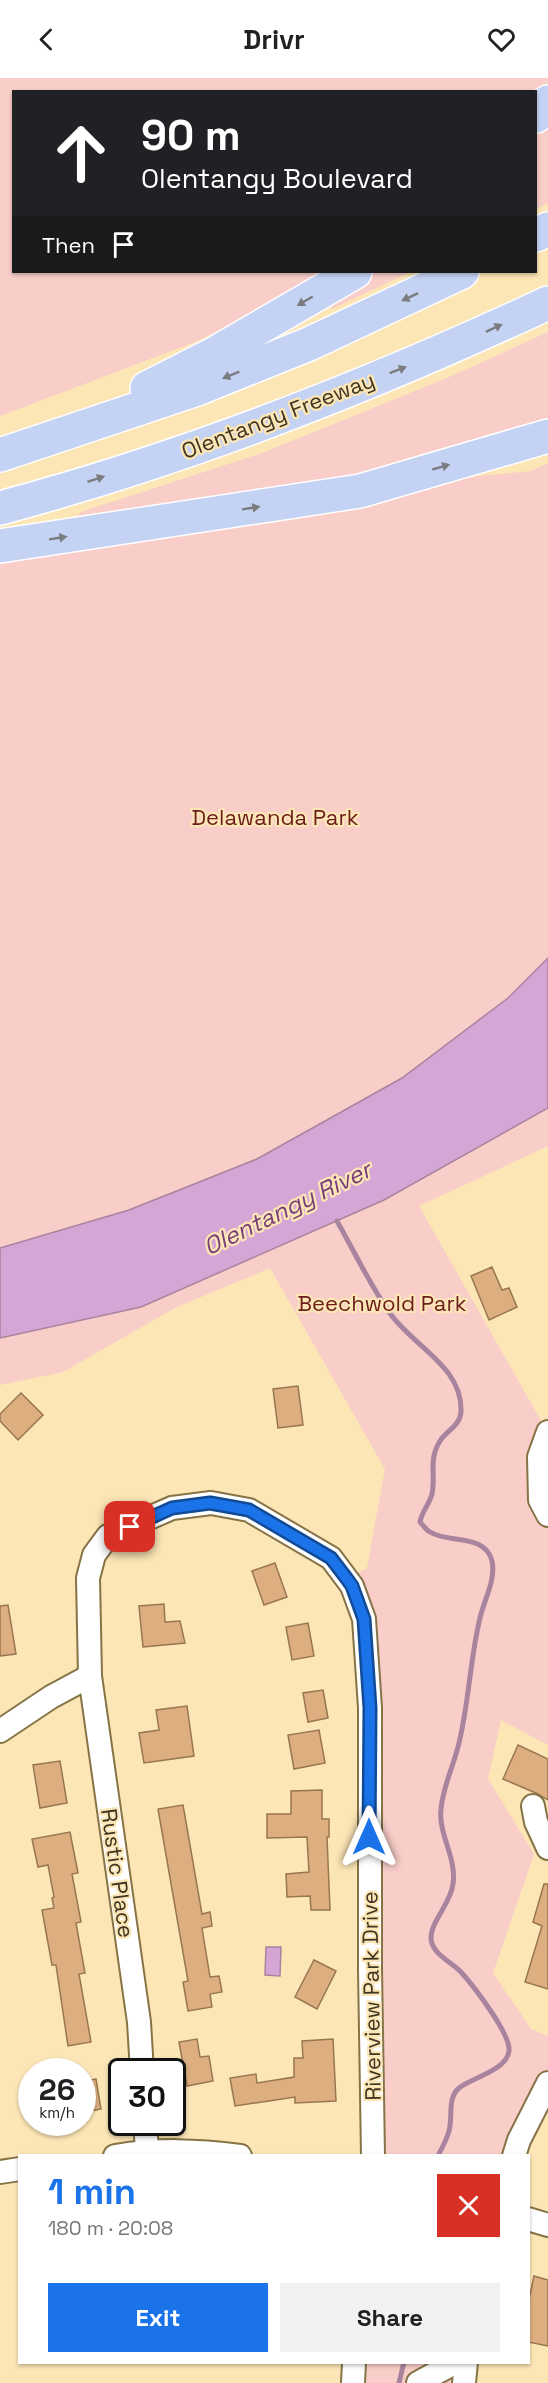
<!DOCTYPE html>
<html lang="en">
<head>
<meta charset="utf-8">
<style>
  body { margin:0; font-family:"Space Grotesk",sans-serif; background:#f2f2f2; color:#202124; height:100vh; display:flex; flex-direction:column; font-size:22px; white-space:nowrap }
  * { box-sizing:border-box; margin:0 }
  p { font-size:20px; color:#757577 }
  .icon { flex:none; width:33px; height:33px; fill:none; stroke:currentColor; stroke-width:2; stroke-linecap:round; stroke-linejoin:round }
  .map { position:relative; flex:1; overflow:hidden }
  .side { position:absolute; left:18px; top:2076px; width:512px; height:210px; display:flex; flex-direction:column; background:#fff; border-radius:0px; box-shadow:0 2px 4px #0004 }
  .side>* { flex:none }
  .hud { position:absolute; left:12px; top:12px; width:525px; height:183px; border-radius:0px; box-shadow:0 2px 4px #0004; background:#202124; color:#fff; overflow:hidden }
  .speed { position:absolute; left:18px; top:1980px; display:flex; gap:12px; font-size:30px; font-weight:700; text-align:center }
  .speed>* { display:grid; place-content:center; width:78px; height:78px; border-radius:50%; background:#fff; box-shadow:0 2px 4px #0004; line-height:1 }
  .speed small { font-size:15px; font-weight:400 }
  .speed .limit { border:3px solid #111; border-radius:9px; background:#fff; color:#111 }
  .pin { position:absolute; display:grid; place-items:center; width:51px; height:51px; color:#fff; margin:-26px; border-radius:12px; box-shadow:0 3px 9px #0006 }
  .me { position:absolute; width:66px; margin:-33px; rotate:0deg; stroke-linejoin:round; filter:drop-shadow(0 0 4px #0008) }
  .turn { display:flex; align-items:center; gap:21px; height:126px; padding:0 30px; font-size:27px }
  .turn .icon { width:78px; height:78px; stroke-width:2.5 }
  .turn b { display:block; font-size:42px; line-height:51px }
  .then { display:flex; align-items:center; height:57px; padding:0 30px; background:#0003; gap:12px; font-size:22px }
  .round { display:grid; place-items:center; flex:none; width:63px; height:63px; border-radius:0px; background:#f2f2f2 }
  .headline { display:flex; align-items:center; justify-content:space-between; height:102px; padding:0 30px }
  h1 { font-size:36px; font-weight:600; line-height:45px; color:#1a73e8 }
  .button { display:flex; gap:12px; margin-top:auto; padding:12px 30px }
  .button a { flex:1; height:69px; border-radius:0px; background:#1a73e8; color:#fff; font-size:24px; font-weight:600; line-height:69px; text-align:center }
  .button a+a { background:#f2f2f2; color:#202124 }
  header { display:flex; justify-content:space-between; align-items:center; height:78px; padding:0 30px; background:#fff; font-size:27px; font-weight:600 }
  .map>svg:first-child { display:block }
  .green { fill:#f9cdc8 }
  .water { fill:#d5a6d5; stroke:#a8849f; stroke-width:1.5 }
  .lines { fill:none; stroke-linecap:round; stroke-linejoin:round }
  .stream { stroke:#a8849f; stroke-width:5 }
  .building { fill:#ddae7f; stroke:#997652; stroke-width:1.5 }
  .minor-casing { stroke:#867346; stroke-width:26 }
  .highway-casing { stroke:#fff; stroke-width:36 }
  .minor { stroke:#fff; stroke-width:22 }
  .highway { stroke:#c4d2f3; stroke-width:33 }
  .oneway { fill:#7a7c80 }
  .route-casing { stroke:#114b97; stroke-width:15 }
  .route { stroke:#1a73e8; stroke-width:10 }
  .labels { text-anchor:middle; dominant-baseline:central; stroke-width:4.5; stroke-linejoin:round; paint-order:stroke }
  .street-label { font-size:22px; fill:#3e3522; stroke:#fce6b6 }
  .park-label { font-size:22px; fill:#6c1c1a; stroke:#fce6b6 }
  .water-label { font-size:24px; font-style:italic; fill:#783e79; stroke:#fce6b6 }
</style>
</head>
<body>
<header><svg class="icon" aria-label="back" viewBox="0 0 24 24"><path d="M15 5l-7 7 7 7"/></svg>Drivr<svg class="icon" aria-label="heart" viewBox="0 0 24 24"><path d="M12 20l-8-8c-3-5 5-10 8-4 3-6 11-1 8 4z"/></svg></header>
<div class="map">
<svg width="548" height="2305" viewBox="0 0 548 2305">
  <rect width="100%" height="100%" fill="#fce6b6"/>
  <g class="green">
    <polygon points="0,0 548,0 548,7 536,22 536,14 14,14 14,194 332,194 296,216 195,264 0,338"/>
    <polygon points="548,43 548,125 536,131 536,55"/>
    <polygon points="374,194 410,194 332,231 328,224"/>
    <polygon points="548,254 548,348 395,393 80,444 76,439 81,434 265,374 454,297"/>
    <polygon points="548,385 548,880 508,920 402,1000 257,1081 129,1132 0,1170 0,479 461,400 531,393"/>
    <polygon points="548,1030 548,1068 419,1128 548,1355 548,1667 501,1642 488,1701 534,1776 493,1895 531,1951 548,1958 548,2005 514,2077 373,2077 370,1630 347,1501 367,1490 385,1391 270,1190 175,1230 63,1294 0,1307 0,1260 141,1229 384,1122"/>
    <polygon points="354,2285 466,2285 464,2305 353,2305"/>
  </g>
  <g class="water">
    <polygon points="548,880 548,1030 384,1122 141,1229 0,1260 0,1170 129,1132 257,1081 402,1000 508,920"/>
    <polygon points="266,1869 281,1869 280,1898 265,1897"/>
  </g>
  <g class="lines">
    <g class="stream">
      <path d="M337,1143c17,30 32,62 52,91 23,34 74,54 72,100 -1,14 -15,19 -21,29 -12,19 -4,33 -8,53 -3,11 -10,17 -12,28 3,3 6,8 10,10 19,12 55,1 62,29 4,19 -8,39 -12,57 -10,41 -11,84 -21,125 -5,22 -16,43 -18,66 -3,25 16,49 12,75 -2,19 -22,37 -22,54 0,15 20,24 29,33 12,13 51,63 49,80 -3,20 -36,26 -50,37 -12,10 -6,29 -10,43 -2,8 -7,17 -11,25"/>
      <polyline points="399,2305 404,2284"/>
    </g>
  </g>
  <g class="building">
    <polygon points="492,1189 502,1212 509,1210 517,1229 489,1242 471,1198"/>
    <polygon points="298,1308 303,1347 278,1350 273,1311"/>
    <polygon points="21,1315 43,1337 18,1362 0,1343 0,1336"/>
    <polygon points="275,1485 287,1519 264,1527 252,1493"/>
    <polygon points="164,1526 165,1544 180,1543 185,1565 143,1569 139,1528"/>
    <polygon points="8,1527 16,1576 0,1578 0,1528"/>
    <polygon points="308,1545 314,1578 292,1582 286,1549"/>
    <polygon points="323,1612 328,1640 308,1644 303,1615"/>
    <polygon points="187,1628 194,1678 144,1685 139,1655 159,1652 156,1632"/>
    <polygon points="319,1652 325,1685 294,1691 288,1657"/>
    <polygon points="518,1667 548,1681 548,1722 538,1716 503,1701"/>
    <polygon points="60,1683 67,1725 40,1730 33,1687"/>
    <polygon points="322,1712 322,1741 329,1741 329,1759 327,1759 330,1832 311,1832 310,1818 287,1819 286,1796 309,1794 307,1759 267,1760 267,1736 291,1736 291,1713"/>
    <polygon points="183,1727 202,1836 210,1834 212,1848 202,1850 210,1899 219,1898 222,1914 210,1916 212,1929 188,1933 183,1904 188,1903 158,1731"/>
    <polygon points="70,1754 78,1795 72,1796 81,1844 76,1845 85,1895 79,1896 91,1964 68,1968 56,1887 52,1887 42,1832 54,1830 52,1820 54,1819 48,1787 38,1789 32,1761"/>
    <polygon points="544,1806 548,1806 548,1911 525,1904 542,1848 533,1844"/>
    <polygon points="314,1882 336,1893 317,1931 295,1919"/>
    <polygon points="197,1961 200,1979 209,1978 213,2003 187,2008 179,1964"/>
    <polygon points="333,1961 336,2023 295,2025 295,2019 235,2028 230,2000 256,1996 257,2005 294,1999 294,1980 303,1980 302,1963"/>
    <polygon points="96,2001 101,2031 82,2035 82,2004"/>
    <polygon points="534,2198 548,2202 548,2268 528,2264 528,2226"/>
  </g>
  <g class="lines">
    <g class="minor-casing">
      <g id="minor">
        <polyline points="548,1354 539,1379 540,1422 548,1437"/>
        <polyline points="0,1653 51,1619 90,1598"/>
        <polyline points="533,1728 536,1744 548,1770"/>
        <polyline points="142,1994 139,1944 90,1598 88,1500 94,1477 108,1458 172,1430 211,1425 249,1432 331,1480 352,1508 364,1541 370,1630 370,1891 373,2078"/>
        <polyline points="145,2044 147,2073"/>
        <path d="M115,2078c44,-7 81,-6 125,0"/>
        <polyline points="514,2078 519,2062 548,2005"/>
        <polyline points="0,2094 20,2091"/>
        <polyline points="528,2141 548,2147"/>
        <polyline points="353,2305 354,2284"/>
        <polyline points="418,2305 456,2284"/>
        <polyline points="464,2305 466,2284"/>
      </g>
    </g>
    <g class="highway-casing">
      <g id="highway">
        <polyline points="536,38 548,24"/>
        <polyline points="536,157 548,151"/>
        <polyline points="147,310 212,277 355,194"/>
        <polyline points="0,377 197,311 309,266 462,194"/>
        <path d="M0,430c188,-50 372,-123 548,-205"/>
        <polyline points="0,468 360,413 548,358"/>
      </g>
    </g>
    <use href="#minor" class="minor"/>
    <use href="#highway" class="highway"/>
  </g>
  <defs><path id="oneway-solid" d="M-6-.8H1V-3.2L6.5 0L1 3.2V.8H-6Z" transform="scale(1.5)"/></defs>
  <g class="oneway">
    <use href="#oneway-solid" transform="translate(410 219) rotate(155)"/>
    <use href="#oneway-solid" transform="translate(305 223) rotate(150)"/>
    <use href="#oneway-solid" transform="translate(494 250) rotate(-25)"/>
    <use href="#oneway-solid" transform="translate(398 292) rotate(-21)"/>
    <use href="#oneway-solid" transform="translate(231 297) rotate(158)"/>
    <use href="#oneway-solid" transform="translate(441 389) rotate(-16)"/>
    <use href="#oneway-solid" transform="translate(96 401) rotate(-18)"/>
    <use href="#oneway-solid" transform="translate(251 430) rotate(-9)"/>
    <use href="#oneway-solid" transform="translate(58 460) rotate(-9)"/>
  </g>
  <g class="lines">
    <g class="route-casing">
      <polyline id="route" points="130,1449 172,1430 210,1425 249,1432 331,1480 347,1501 352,1508 364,1541 370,1630 369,1759"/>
    </g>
    <use href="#route" class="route"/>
  </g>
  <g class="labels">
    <g class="street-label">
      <text transform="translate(278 337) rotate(-21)">Olentangy Freeway</text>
      <text transform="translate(118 1795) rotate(82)">Rustic Place</text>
      <text transform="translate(371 1918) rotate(-91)">Riverview Park Drive</text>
    </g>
    <g class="park-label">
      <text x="275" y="739">Delawanda Park</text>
      <text x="382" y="1225">Beechwold Park</text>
    </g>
    <g class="water-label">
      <text transform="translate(287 1130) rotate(-26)">Olentangy River</text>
    </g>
  </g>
</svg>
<div class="speed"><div>26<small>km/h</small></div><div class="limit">30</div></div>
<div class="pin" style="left:130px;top:1449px;background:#d93025"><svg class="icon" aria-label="arrive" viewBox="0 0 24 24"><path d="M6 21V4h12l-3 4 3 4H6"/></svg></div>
<svg class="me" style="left:369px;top:1759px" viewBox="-20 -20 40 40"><path d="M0-17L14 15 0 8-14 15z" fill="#1a73e8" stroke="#fff" stroke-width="4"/></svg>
<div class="hud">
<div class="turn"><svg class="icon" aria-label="ahead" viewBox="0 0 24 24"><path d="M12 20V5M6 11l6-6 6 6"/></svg><div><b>90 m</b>Olentangy Boulevard</div></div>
<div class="then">Then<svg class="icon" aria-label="arrive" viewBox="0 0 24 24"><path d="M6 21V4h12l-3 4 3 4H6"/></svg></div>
</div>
<section class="side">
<div class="headline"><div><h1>1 min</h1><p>180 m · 20:08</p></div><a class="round" style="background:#d93025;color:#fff"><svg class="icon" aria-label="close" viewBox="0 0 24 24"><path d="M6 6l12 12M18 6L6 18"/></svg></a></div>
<div class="button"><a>Exit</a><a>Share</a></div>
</section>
</div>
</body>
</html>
